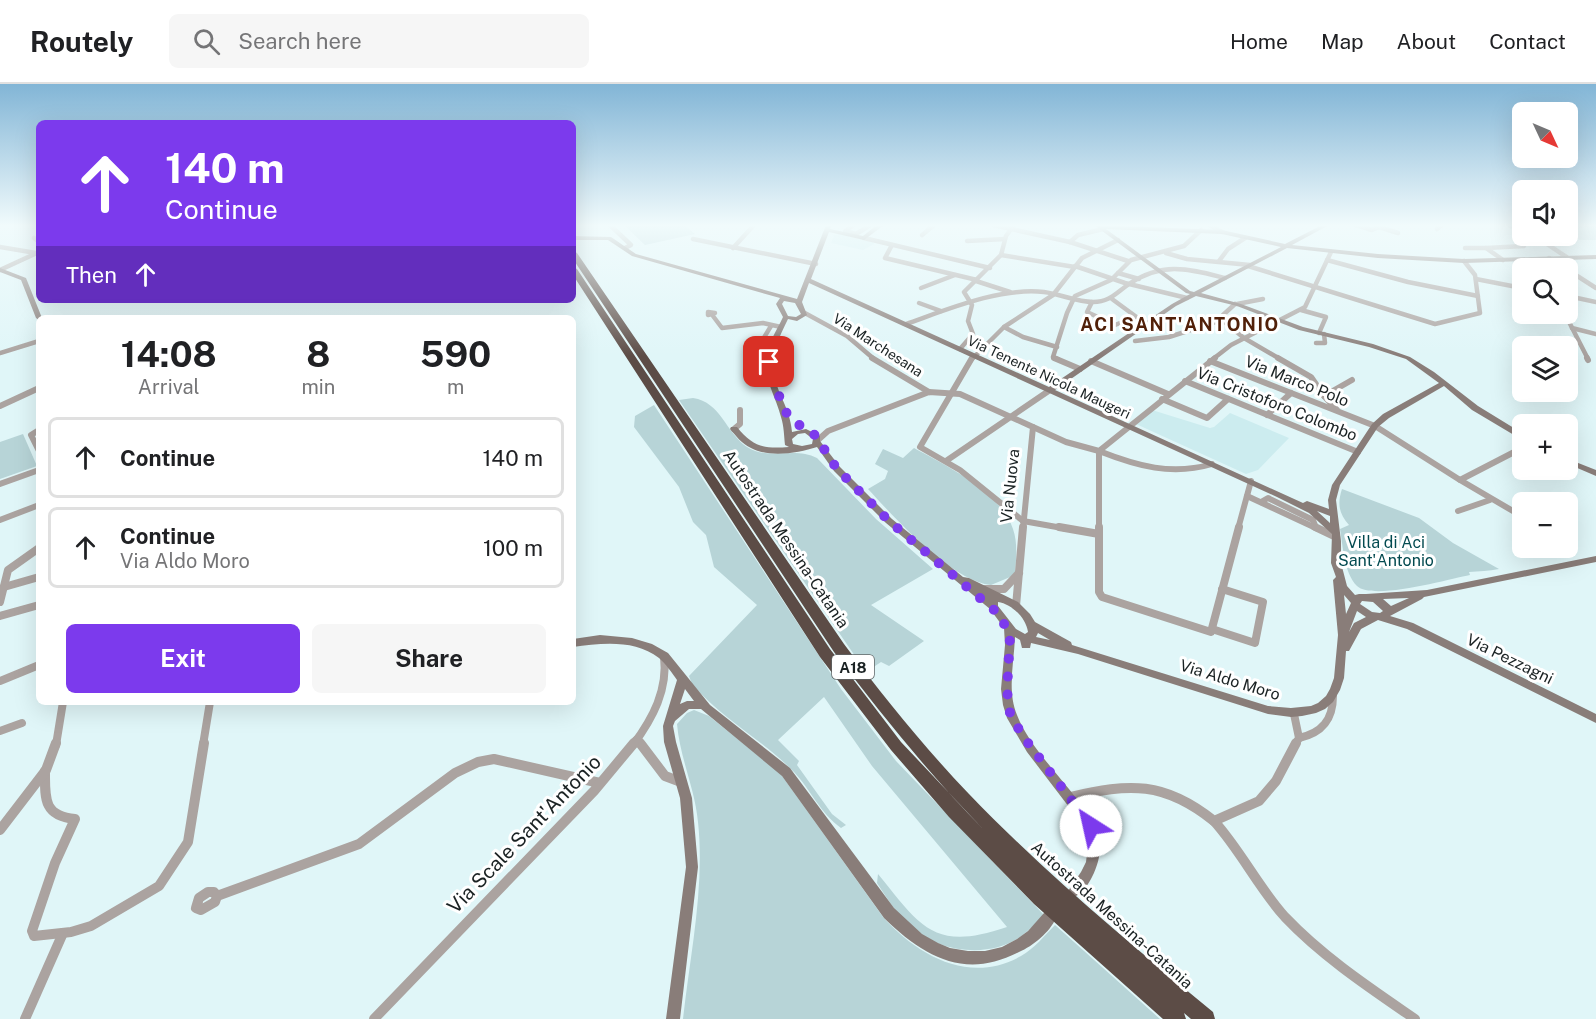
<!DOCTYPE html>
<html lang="en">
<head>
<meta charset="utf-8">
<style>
  body { margin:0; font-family:"Public Sans",sans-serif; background:#f6f6f6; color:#202124; height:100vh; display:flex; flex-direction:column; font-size:22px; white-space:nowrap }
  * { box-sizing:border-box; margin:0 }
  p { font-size:20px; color:#757577 }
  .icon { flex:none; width:33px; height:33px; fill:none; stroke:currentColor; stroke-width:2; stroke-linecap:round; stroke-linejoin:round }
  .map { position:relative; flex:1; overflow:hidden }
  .side { position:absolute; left:36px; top:231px; width:540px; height:390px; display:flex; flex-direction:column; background:#fff; border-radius:9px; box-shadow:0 6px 24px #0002 }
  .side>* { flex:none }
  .hud { position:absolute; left:36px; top:36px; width:540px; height:183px; border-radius:9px; box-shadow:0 6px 24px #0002; background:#7c3aed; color:#fff; overflow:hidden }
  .needle { width:39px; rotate:134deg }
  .buttons { position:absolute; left:1512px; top:18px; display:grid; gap:12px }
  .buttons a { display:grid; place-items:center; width:66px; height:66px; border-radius:9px; background:#fff; box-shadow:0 6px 24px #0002; font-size:30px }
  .pin { position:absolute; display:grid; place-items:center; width:51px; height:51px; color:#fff; margin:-26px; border-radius:12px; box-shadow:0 3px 9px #0006 }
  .me { position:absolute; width:66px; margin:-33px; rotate:325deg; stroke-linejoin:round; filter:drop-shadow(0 0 4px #0008) }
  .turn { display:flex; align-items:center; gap:21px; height:126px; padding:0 30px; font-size:27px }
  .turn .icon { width:78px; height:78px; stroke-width:2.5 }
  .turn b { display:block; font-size:42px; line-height:51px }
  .then { display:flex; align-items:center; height:57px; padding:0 30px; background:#0003; gap:12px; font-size:22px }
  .eta { display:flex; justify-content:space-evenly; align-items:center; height:102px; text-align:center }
  .eta b { font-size:36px; font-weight:700; line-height:42px }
  .action { display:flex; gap:12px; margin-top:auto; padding:12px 30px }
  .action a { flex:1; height:69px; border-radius:9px; background:#7c3aed; color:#fff; font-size:24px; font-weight:700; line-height:69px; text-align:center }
  .action a+a { background:#f6f6f6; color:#202124 }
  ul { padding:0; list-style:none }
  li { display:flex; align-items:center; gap:18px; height:81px; margin:0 12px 9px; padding:0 18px; border:3px solid #e0e0e0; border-radius:9px }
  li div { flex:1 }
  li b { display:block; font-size:22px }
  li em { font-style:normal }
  header { display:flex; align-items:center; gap:36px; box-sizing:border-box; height:84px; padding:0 30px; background:#fff; border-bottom:2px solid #e0e0e0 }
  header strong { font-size:28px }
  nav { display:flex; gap:33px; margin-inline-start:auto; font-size:21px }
  .search { width:420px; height:54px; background:#f6f6f6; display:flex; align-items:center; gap:15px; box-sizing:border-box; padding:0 21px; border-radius:9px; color:#757577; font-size:22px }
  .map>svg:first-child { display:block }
  .built { fill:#ccecef }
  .green { fill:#b7d4d7 }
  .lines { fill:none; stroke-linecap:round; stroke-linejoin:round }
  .street-far3 { stroke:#aba3a0; stroke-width:4.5 }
  .street-far2 { stroke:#aba3a0; stroke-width:6 }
  .street-far1 { stroke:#aba3a0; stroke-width:8 }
  .street { stroke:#aba3a0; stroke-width:10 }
  .secondary { fill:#897d79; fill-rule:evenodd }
  .highway { fill:#5c4c46; fill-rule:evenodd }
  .route { stroke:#7c3aed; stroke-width:10; stroke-dasharray:0 18 }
  .labels { text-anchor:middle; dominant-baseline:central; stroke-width:6; stroke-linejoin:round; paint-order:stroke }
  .far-street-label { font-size:14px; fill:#1a2223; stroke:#fff }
  .shield { fill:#fff; stroke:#5f6465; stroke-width:1.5 }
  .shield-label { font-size:15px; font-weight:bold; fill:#1a2223 }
  .street-label { font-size:16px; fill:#1a2223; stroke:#fff }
  .park-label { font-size:16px; fill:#034a50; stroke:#fff }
  .far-district-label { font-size:18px; font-weight:bold; letter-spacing:1.5px; fill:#512009; stroke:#fff }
  .near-street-label { font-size:20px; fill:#1a2223; stroke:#fff }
</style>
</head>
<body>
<header>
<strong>Routely</strong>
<div class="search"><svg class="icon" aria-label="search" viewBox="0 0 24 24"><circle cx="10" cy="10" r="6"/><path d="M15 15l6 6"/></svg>Search here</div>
<nav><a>Home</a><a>Map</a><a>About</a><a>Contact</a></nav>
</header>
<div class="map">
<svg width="1596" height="935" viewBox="0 0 1596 935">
  <rect width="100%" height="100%" fill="#e0f6f8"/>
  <g class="built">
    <polygon points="839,150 873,158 874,160 863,166 831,159 834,151"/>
    <polygon points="1152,326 1210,344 1214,343 1230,329 1289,354 1258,386 1246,390 1136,340"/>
  </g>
  <g class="green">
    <polygon points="624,141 684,141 695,150 645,161"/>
    <polygon points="1596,141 1596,156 1580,156 1568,150 1568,143"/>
    <path d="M693,314c28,4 33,35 54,49 21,14 48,-1 70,11l59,61 57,50 -62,36 53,36 -35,25 -8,-4 -15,10 -187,-272z"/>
    <path d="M654,321l187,284 55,72 148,154c-8,7 -15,16 -24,22 -31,22 -82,15 -109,-10 -14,-12 -24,-29 -34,-44l1,-9c43,53 56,78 129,53l-135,-161 -48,-69 -46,43 21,21 -2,4 35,49 14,11 -5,3c-21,-15 -30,-38 -47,-56 -31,-32 -71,-52 -102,-88l-3,-8 68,-71 -43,-38 -8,-32 -13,-13 -14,-35 -45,-60 1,-11z"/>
    <polygon points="23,350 37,382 0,395 0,358"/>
    <path d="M914,364c31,17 87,44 99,81 5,14 3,31 2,46l-24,10c-40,-4 -97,-68 -123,-96l17,-10 3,-8 -13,-7 8,-15 20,9z"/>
    <path d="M1342,405l77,29 34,25 46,26c-10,2 -20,2 -30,3l1,3c-21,4 -97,26 -113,11 -13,-13 -14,-40 -17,-57l9,-4c-10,-11 -12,-21 -7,-36z"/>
    <path d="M694,626l15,6 71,57 103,144c35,39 87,68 138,39 13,-7 24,-21 34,-31l105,94h-477c7,-64 22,-132 15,-197 -3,-33 -18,-64 -21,-98l10,-11z"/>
  </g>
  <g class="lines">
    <g class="street-far3">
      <polyline points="610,141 631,161 625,164"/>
      <polyline points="854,141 845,147 856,150 869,142"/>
      <polyline points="993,141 1070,158 1128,177"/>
      <polyline points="1209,141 1222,148"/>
      <polyline points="1356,141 1372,146 1379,143 1398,149"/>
      <polyline points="1509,141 1522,145"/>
      <polyline points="1437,145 1442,141"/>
      <polyline points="922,151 933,142"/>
      <polyline points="1535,152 1568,174"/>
      <polyline points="34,154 39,158"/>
      <polyline points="864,154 990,184"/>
      <polyline points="693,155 816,180"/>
      <polyline points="967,157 1005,155"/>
      <polyline points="1070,158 1078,151 1103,145"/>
      <polyline points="892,161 885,174 977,196"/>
      <polyline points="0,163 36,169"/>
      <polyline points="733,164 754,141"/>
      <polyline points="1465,164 1486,164"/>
      <polyline points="1166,169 1187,175 1250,181"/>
      <polyline points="1001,171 1075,183"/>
      <polyline points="1549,174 1565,184"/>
      <polyline points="1327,176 1408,198 1478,212"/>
      <polyline points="1503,176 1486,164 1524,162"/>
      <polyline points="1219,177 1228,165 1245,154"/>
      <polyline points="1075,182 1125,199 1187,214"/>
      <polyline points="1248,182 1435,240 1480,229 1475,191 1464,177"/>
      <polyline points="0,186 39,168"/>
      <polyline points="1568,186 1596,204"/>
      <polyline points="1118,189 1139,195"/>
      <polyline points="1476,195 1522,204"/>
      <polyline points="976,197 1010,208"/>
      <polyline points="921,204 955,191"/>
      <polyline points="1568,212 1596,218"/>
      <polyline points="1112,215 1146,240"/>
      <polyline points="1092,218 1087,228 1115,241 1135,233"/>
      <polyline points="919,219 941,227"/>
      <polyline points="1235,220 1223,231 1222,236 1244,254 1280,275"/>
      <polyline points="1237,220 1263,215"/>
      <polyline points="1301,226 1326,233 1319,249"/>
      <polygon points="708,228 715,229 708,231"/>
      <polyline points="803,228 847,252 874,275"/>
      <polyline points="1565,230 1588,275"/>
      <polyline points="713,232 722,244 763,239 781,243"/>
      <path d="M906,240c40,-14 94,-37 138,-32 16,2 33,10 49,10 17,0 23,-9 36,-18 34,-23 60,-15 96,-6"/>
      <polyline points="1004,243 1023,253 1057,263"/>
      <polyline points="1572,244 1596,250"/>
      <polyline points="1135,257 1169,253 1222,236"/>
      <polyline points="1316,259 1325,259 1324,250"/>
      <polyline points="757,265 771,242"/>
      <polygon points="757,265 757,269 751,267"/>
      <polyline points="960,265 973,250 968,237 972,221 964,208 1001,171 1006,152 1014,141"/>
      <polyline points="0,269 39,257"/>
      <polyline points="972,275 1004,243 1053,211 1082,174 1118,156"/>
      <polyline points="1058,275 1053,273 1067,229 1075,212 1111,196 1131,176 1184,162 1201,146"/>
      <polyline points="1213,275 1231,261 1305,223 1331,168"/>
    </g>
    <g class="street-far2">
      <polyline points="872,274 929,308"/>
      <polyline points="972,274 920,363 960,386 1023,437"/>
      <polyline points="1054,274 1080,285"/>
      <polyline points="1278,274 1311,293 1324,312"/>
      <polyline points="1587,274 1588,276"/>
      <polyline points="1091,277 1168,310"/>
      <polyline points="1210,277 1375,342 1460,396 1522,364"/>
      <polyline points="1185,297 1358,368"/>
      <polyline points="1162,315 1207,334 1228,315"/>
      <polyline points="0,322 39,304"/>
      <polyline points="1337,326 1324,312 1352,296"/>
      <polyline points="1267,331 1291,309"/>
      <polyline points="1033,343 1066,358 1099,367 1215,274"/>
      <polyline points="734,345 740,340 740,326"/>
      <polyline points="39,346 31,351 39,367"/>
      <polyline points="818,356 828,347 929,308 960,310 1033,343 1023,445"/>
      <polyline points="946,377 1050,306"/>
      <polyline points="1460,396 1518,430 1522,428"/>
      <polyline points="0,400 39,386"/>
      <polyline points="1247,412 1318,445"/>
      <polyline points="1261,418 1268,414 1313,436 1316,444"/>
      <polyline points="1458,427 1490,416"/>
      <polyline points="0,436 39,421"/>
      <polyline points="1023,437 1068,445"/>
      <path d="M1099,445v-78c38,15 73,25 113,13"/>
      <polyline points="1238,445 1251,397"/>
    </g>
    <g class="street-far1">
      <polyline points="1059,443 1099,450"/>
      <polyline points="1099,443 1099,508 1102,513 1211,548 1239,443"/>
      <polyline points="1315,443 1336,453"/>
      <polyline points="4,503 39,493"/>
      <polyline points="985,505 1004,505 1019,489"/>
      <polyline points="0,518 8,486 39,464"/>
      <polyline points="1016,522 1023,443"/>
      <polyline points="0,532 39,521"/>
      <polyline points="1212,545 1255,559 1263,518 1222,505"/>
      <polyline points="0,597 39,581"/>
      <polyline points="1294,630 1299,654 1295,661"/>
      <polyline points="0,647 22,639"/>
      <path d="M1299,654c23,-5 34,-18 34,-42"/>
      <polyline points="636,656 642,661"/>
      <polyline points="56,661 63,618"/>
      <polyline points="203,661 210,618"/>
      <path d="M633,661c20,-27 35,-55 31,-89"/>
    </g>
    <g class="street">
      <polyline points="640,659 665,692 681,698"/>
      <path d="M45,687c0,27 -2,45 30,48l-20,44 -23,68 2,5 37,-4 20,-6 68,-40 29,-44 16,-99"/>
      <path d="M1070,713c60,-14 94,-16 144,24l45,-20 17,-20 20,-38"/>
      <path d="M1214,737c27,30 44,66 71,96 38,40 85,71 130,102"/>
      <polyline points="0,746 46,686 56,659"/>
      <polygon points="208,808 214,808 217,812 215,818 201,826 196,824 199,814"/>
      <polyline points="217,812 359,760 455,689 478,678 494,675 600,699"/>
      <polyline points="25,935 63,849"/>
      <polyline points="374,935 594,707 634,659"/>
    </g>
    <g class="secondary">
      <path d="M826,141h6l-2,4 33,7 14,-11h7l-20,15 -35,-8 -18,47 238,108 123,-83 18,-10 -4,-1 -92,-68 128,5 63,14 37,-19h7l-37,20 86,9 86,5 132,-4v4l-132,4 -86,-5 -91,-10 -86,45 40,11 62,23 70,17 37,13 24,15 44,34 44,27v5h-3l-47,-28 -28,-24 -55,32 -11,9 -38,58 -4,15 5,41v22l6,23 8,9 4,-1h7l61,-4 169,-34v6l-172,35 -2,2 -32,17 23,7 183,91v9l-189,-94 -29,-9 -17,9 -12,22h-3l-2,27 -4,12 -7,12 -8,7 -9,4 -14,3 -11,1 -23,-3 -190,-60 -47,-11 -1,5h-8l-2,-8 -5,-3c-1,26 -8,54 2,78 11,29 40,58 59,83 7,8 15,16 20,25 8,17 4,39 -4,54 -4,8 -10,17 -18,20l-5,-2 -1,-4 13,-19 5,-10 2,-17 -3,-17 -58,-76 -20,-34 -4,-13 -2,-16 4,-44 -1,-17 -14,-19 -104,-86 -52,-52 -17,-24c-19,6 -47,11 -66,1 -9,-4 -15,-12 -21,-19l1,-2h6c16,20 27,22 52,20l-4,-2c-1,-9 -1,-19 -4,-28 -5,-20 -18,-39 -15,-60 2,-14 11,-27 17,-40l-7,-13 4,-6 -148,-42 -24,-16h-35v-4l38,1 25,17 161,45zM1106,145l116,5 59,13 -87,45 -4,-1zM809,199l468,214 32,16 23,21 -1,29 5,14 -3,3 5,55 -4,43 -4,11 -4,7 -8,7 -7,3 -20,2 -23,-2 -196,-61 -1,-3 -36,-20 -5,-8 -12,-12 -49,-24 -6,-1 -71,-58 -52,-52 -20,-26v-5l-14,-7 -14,3c-1,-13 -6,-25 -11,-36 -14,-34 -8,-46 7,-77l9,2 10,-6 -5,-13zM1196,212l41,10 62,24 70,17 37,12 33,24 -56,31 -11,10 -40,61 -4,15 1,9 -22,-8 -4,2 -248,-113 121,-84zM784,217l11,2 6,11 -5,3 -8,-1 -6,-12zM805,349l8,6 -1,5 -10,2 -9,-2 -1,-5 6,-5zM1317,427l13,5v7zM1344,511l7,8 -5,11zM1409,514l-18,8 -8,-7zM1362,517l11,1 10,9 -3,2 -8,-1 -12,-8zM998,518c14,2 28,16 30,30l-3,2 -9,-5 -18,-23zM1357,527l9,6 -12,6 -5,9zM1038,549l12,7 -14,-3z"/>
      <polygon points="0,184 26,194 42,234 39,234 39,236 36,234 21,196 0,188"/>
      <polygon points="1568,375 1596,386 1596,392 1568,380"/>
      <path d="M600,551l32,3 20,6 16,9 42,52 80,63 104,140 28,26 16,9 12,5 18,3h17l17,-4 15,-8 11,-8 16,-18 5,-1 5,1 2,5c-6,14 -23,28 -37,34 -54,28 -95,5 -135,-34l-102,-142 -81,-67h-12l-14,12 -2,5 3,16 16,56 6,69 -18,152h-14l20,-152 -6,-69 -16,-56 -1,-16 14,-46c-5,-7 -11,-16 -18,-22 -24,-19 -58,-15 -86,-11v-8zM685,605l9,12h-7l-7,3z"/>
    </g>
    <path class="highway" d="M573,167l4,2 267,391c39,52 80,103 125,150 76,79 160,149 244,218l2,7h-24l-7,-6 2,6h-23l-129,-115 -85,-87 -58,-67 -71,-93 -247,-382v-8l4,2 253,380 71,93 83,88c-55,-56 -103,-116 -150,-178l-261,-393z"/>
  </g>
  <linearGradient id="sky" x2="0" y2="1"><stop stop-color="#82b5d6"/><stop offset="0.52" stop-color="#f1fbfc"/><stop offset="1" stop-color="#f1fbfc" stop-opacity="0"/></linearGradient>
  <rect width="1596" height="272" fill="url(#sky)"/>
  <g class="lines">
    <polyline class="route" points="769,278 773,298 787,330 806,347 815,351 837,385 889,437 1000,531 1010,553 1007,607 1010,629 1022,651 1091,742"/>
  </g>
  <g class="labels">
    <g class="far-street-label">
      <text transform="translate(878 261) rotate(33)">Via Marchesana</text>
      <text transform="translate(1049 293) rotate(25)">Via Tenente Nicola Maugeri</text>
    </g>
    <rect class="shield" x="832" y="571" width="42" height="24" rx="4.5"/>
    <g class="shield-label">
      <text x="853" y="583">A18</text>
    </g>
    <g class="street-label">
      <text transform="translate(1297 297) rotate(22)">Via Marco Polo</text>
      <text transform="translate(1277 320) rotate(22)">Via Cristoforo Colombo</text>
      <text transform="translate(1010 402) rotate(-84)">Via Nuova</text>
      <text transform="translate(786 455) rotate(56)">Autostrada Messina-Catania</text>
      <text transform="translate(1510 575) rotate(26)">Via Pezzagni</text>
      <text transform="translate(1230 596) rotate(17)">Via Aldo Moro</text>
      <text transform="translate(1112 831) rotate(42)">Autostrada Messina-Catania</text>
    </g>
    <g class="park-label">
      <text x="1386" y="458">Villa di Aci<tspan x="1386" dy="18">Sant'Antonio</tspan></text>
    </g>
    <g class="far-district-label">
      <text x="1180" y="240">ACI SANT'ANTONIO</text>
    </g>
    <g class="near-street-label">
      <text transform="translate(524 750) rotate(-46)">Via Scale Sant'Antonio</text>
    </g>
  </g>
</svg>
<div class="buttons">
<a><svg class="needle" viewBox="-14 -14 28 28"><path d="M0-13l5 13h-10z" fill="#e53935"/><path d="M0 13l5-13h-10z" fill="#757577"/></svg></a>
<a><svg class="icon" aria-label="sound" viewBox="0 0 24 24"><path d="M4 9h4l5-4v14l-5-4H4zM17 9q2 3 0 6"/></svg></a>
<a><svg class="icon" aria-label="search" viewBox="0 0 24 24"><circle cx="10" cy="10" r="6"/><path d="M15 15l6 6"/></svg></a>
<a><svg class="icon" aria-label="layers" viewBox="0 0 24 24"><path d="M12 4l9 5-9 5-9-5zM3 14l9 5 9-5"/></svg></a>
<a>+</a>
<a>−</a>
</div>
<div class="pin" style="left:769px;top:278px;background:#d93025"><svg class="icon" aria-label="arrive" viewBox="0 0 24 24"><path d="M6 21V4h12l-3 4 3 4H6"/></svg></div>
<svg class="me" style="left:1091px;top:742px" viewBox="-20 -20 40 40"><circle r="19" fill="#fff"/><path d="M0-13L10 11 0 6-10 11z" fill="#7c3aed"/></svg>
<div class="hud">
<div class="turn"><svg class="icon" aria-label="ahead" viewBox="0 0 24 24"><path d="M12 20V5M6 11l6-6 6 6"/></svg><div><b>140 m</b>Continue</div></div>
<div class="then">Then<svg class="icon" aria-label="ahead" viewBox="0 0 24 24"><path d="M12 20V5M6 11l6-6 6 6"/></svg></div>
</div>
<section class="side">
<div class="eta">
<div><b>14:08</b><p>Arrival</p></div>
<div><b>8</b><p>min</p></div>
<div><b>590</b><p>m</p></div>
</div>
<ul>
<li><svg class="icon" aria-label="ahead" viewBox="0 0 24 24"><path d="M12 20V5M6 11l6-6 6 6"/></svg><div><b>Continue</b></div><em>140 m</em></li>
<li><svg class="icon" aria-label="ahead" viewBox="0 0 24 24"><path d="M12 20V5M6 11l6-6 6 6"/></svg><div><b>Continue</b><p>Via Aldo Moro</p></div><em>100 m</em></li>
</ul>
<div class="action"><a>Exit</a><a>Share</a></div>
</section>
</div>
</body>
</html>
